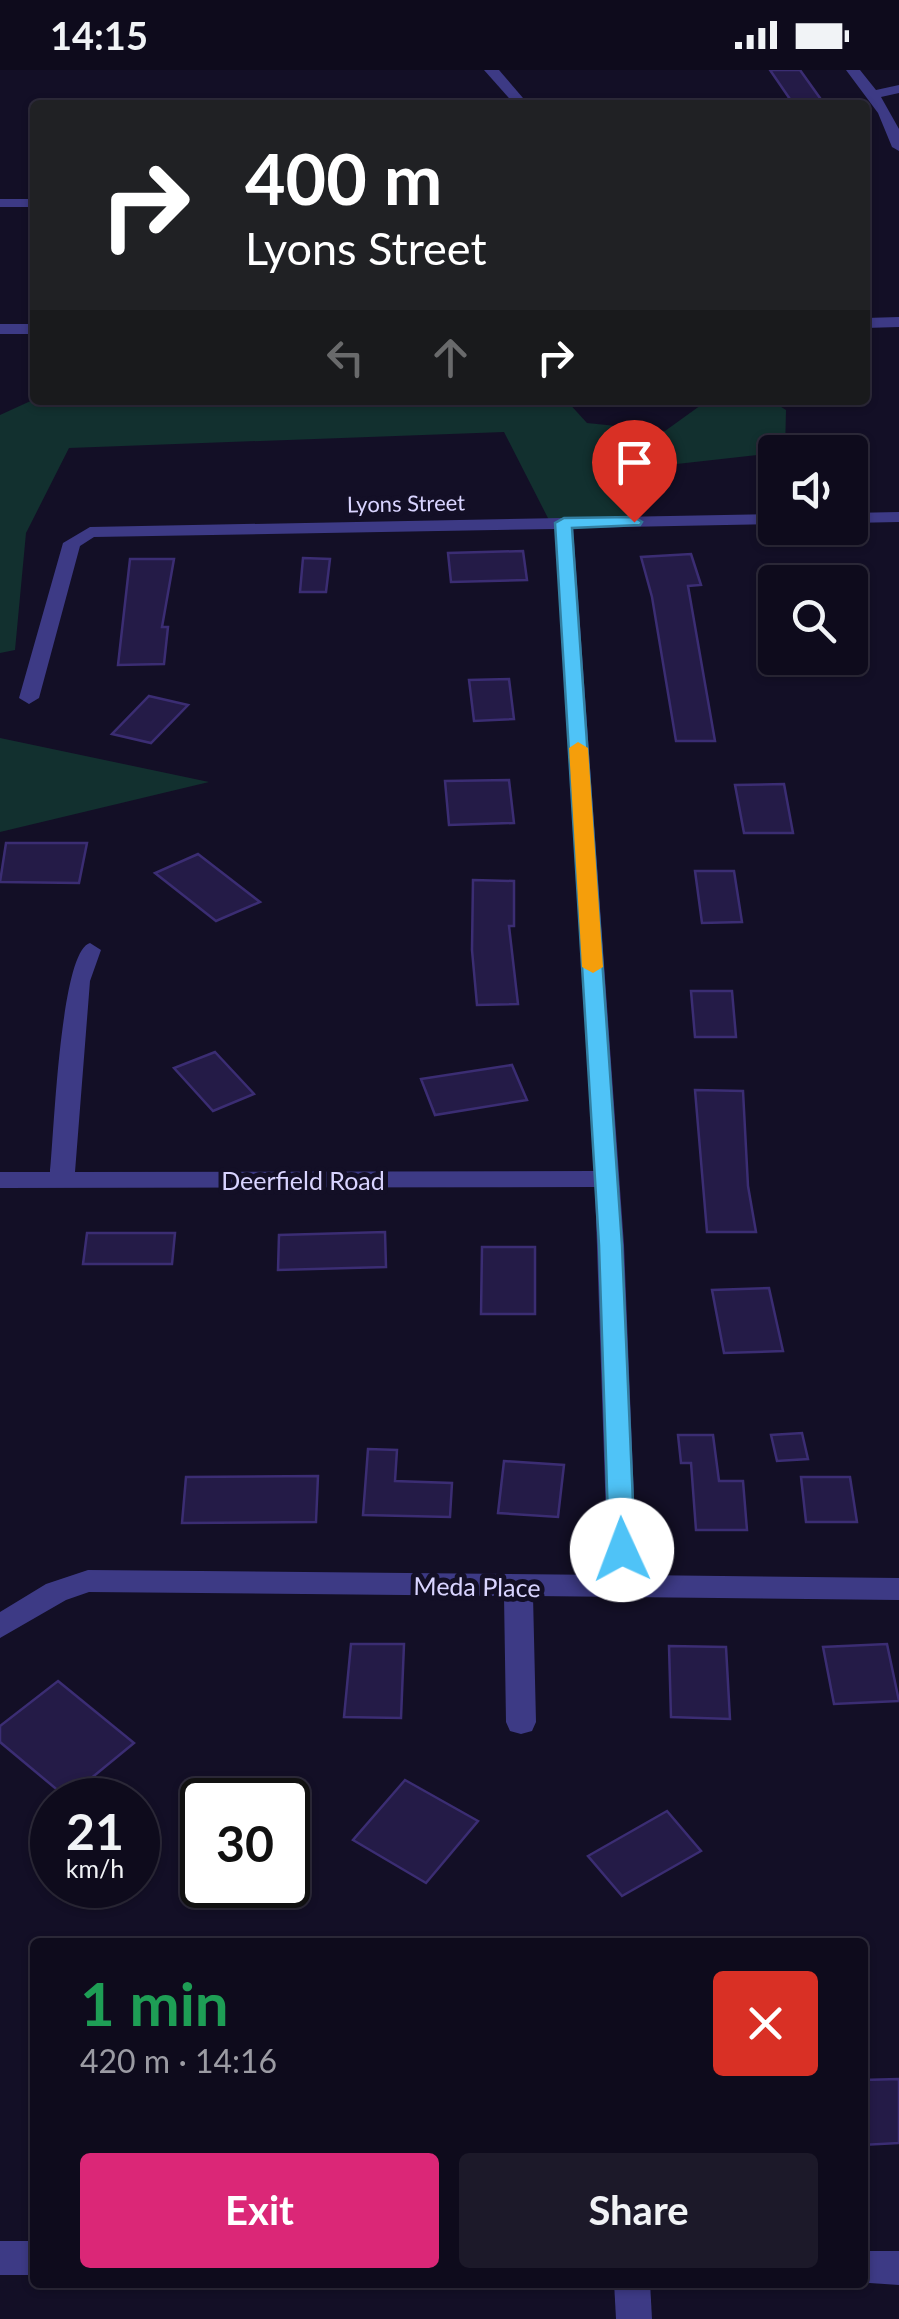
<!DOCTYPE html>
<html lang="en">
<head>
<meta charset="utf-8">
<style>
  body { margin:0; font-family:Lato,sans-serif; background:#1c1929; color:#f1f3f6; height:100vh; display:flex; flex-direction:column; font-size:38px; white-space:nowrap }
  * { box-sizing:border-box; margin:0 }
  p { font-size:32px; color:#9b9ba3 }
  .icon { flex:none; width:55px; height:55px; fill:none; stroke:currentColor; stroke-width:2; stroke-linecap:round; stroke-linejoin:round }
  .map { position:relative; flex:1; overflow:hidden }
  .details { position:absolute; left:30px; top:1868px; width:838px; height:350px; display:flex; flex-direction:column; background:#0e0b1c; border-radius:10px; box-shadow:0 2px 8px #0004,0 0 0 2px #2e2b3b }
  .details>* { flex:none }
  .guide { position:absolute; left:30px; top:30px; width:840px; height:305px; border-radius:10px; box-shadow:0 2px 8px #0004,0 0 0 2px #2e2b3b; background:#202124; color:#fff; overflow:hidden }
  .buttons { position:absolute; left:758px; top:365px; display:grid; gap:20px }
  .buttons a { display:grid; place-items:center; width:110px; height:110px; border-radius:10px; background:#0e0b1c; box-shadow:0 2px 8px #0004,0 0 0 2px #2e2b3b; font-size:50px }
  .speed { position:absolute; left:30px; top:1708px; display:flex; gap:20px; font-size:50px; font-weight:700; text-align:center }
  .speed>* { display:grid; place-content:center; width:130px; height:130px; border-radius:50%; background:#0e0b1c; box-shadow:0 2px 8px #0004,0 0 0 2px #2e2b3b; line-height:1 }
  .speed small { font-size:25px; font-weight:400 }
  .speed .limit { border:5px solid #111; border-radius:15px; background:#fff; color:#111 }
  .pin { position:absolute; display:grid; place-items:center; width:85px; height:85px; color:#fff; margin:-102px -42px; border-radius:50% 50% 50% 0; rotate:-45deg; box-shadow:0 0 10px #0007 }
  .pin .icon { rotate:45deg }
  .me { position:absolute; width:110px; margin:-55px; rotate:358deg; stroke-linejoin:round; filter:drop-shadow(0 0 8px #0008) }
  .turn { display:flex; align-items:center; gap:35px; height:210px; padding:0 50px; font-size:45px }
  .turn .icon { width:130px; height:130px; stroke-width:2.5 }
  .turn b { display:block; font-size:70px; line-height:85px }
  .lanes { display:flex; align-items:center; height:95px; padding:0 50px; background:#0003; justify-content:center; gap:50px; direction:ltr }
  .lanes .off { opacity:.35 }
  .round { display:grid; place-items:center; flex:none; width:105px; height:105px; border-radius:10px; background:#1c1929 }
  .headline { display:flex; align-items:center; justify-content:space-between; height:170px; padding:0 50px }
  h1 { font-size:60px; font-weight:700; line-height:75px; color:#1e9e55 }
  .primary-button { display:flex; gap:20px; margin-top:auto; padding:20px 50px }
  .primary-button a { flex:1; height:115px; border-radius:10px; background:#db2777; color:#fff; font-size:40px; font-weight:700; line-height:115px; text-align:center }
  .primary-button a+a { background:#1c1929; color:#f1f3f6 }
  .status { display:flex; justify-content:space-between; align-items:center; height:70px; padding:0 50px; background:#0e0b1c; direction:ltr }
  .status svg { height:28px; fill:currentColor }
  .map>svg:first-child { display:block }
  .green { fill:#12302f }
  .building { fill:#241b47; stroke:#3b2d73; stroke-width:2.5 }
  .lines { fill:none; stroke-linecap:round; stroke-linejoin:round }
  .street { fill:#3d3a85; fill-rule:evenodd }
  .route { fill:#4fc3f7; stroke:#337fa1; stroke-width:2.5 }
  .slow { fill:#f59e0b }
  .labels { text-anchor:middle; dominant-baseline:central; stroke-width:10; stroke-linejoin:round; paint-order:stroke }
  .far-street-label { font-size:22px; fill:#d9d4ff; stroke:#130f26 }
  .street-label { font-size:25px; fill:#d9d4ff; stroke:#130f26 }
</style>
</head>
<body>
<div class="status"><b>14:15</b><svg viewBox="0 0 49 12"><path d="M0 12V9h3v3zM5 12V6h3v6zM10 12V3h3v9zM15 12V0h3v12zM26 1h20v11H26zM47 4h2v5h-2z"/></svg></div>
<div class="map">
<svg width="899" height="2249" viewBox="0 0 899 2249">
  <rect width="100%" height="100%" fill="#130f26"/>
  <g class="green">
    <polygon points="35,329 566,330 587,353 665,361 708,330 770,330 786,340 785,382 632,399 630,450 550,452 504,362 69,378 26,463 15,580 0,583 0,345"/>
    <polygon points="0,668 209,712 0,762"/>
  </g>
  <g class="building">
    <polygon points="770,0 800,0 825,35 794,35"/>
    <polygon points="523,481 527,510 451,512 448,483"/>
    <polygon points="691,484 701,515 688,516 715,671 676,671 652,527 641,487"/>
    <polygon points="303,488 330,489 326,522 300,522"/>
    <polygon points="130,489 174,489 162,557 168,557 164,594 118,595"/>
    <polygon points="509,609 514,649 474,651 469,610"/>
    <polygon points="149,626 188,635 151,673 112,664"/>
    <polygon points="509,710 514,753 449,755 445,711"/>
    <polygon points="784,714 793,763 744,763 735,715"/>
    <polygon points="6,773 87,773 79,813 0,812"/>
    <polygon points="198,784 260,832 216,851 155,803"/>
    <polygon points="695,801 734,801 742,852 702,853"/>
    <polygon points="473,810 514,811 514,856 509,856 518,934 477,935 472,880"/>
    <polygon points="691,921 732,921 736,967 695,967"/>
    <polygon points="215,982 254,1024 213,1041 174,998"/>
    <polygon points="512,995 527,1030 435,1045 421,1009"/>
    <polygon points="695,1020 743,1021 748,1116 756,1162 707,1162"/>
    <polygon points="385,1162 386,1197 278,1200 279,1165"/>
    <polygon points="87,1163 175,1163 172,1194 83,1194"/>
    <polygon points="482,1177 535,1177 535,1244 481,1244"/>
    <polygon points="769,1218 783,1281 724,1283 712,1220"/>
    <polygon points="802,1363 808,1389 777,1391 771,1365"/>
    <polygon points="678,1365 713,1365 719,1411 743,1411 747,1460 696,1460 691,1393 681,1393"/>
    <polygon points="368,1379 397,1380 395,1411 452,1413 450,1447 363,1445"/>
    <polygon points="504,1391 564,1395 558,1447 498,1443"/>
    <polygon points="318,1406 316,1452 182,1453 186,1407"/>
    <polygon points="801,1407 850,1407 857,1452 806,1452"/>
    <polygon points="351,1574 404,1574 401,1648 344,1647"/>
    <polygon points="887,1574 899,1631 834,1634 823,1577"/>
    <polygon points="669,1576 726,1577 730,1649 671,1647"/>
    <polygon points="58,1611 134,1673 67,1728 0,1672 0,1656"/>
    <polygon points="405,1710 478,1751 426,1813 353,1770"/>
    <polygon points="667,1741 701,1781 622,1826 588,1786"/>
    <polygon points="899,2009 899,2073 862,2075 862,2010"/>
  </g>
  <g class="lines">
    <g class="street">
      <polygon points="484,0 499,0 529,35 515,35"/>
      <polygon points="846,0 860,0 876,20 899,15 899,23 881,27 899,59 899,81 892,77 878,43"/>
      <rect x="0" y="129" width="35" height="8"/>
      <polygon points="899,247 899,257 865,258 865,248"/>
      <rect x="0" y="254" width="35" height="10"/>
      <polygon points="899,442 899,452 850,453 850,443"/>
      <path d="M775,444v10l-202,4 51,717 13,330 262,3v22l-366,-4 3,126 -4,9 -11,3 -11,-3 -4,-9 -2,-126 -415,-4 -23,8 -66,38v-26l46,-28 42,-14 520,5 -13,-388 -595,1v-16h50c4,-35 10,-221 40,-229l11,7 -11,31 -15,191 519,-1 -39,-642 -461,8 -14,9 -41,152 -10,6 -10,-6 44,-155 27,-16z"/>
      <rect x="0" y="2171" width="35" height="34"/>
      <polygon points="862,2181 899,2181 899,2215 855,2212 862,2212"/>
      <polygon points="614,2212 650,2212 652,2249 616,2249"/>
    </g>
  </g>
  <polygon class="route" points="634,447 642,452 640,455 572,458 622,1175 635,1480 631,1486 613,1486 609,1480 599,1175 555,453 564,448"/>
  <polygon class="slow" points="578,672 588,678 603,897 593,903 582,897 569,678"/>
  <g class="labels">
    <g class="far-street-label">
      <text transform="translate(406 433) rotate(-1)">Lyons Street</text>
    </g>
    <g class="street-label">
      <text x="303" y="1110">Deerfield Road</text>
      <text transform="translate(477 1516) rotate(1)">Meda Place</text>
    </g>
  </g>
</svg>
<div class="buttons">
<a><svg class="icon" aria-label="sound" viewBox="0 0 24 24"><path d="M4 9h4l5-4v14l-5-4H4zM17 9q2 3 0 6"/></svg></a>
<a><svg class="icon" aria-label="search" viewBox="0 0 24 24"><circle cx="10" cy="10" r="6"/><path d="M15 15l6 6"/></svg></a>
</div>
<div class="speed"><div>21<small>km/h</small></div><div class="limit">30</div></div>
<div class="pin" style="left:634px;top:452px;background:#d93025"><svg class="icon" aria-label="arrive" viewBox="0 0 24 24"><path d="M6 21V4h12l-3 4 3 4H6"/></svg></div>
<svg class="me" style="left:622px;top:1480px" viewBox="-20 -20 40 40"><circle r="19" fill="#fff"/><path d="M0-13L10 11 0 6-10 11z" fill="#4fc3f7"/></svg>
<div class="guide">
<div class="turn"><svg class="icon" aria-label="right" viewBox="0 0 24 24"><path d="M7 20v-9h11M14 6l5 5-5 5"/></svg><div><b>400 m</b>Lyons Street</div></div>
<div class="lanes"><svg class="icon off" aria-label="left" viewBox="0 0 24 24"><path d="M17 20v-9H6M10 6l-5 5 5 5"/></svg><svg class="icon off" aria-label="ahead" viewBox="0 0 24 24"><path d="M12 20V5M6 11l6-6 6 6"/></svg><svg class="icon" aria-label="right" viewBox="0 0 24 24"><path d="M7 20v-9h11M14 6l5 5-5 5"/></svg></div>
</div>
<section class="details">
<div class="headline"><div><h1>1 min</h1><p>420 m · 14:16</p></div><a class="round" style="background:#d93025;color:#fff"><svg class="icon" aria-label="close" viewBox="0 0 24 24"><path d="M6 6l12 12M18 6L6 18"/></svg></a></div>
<div class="primary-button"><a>Exit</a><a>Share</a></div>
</section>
</div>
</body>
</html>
